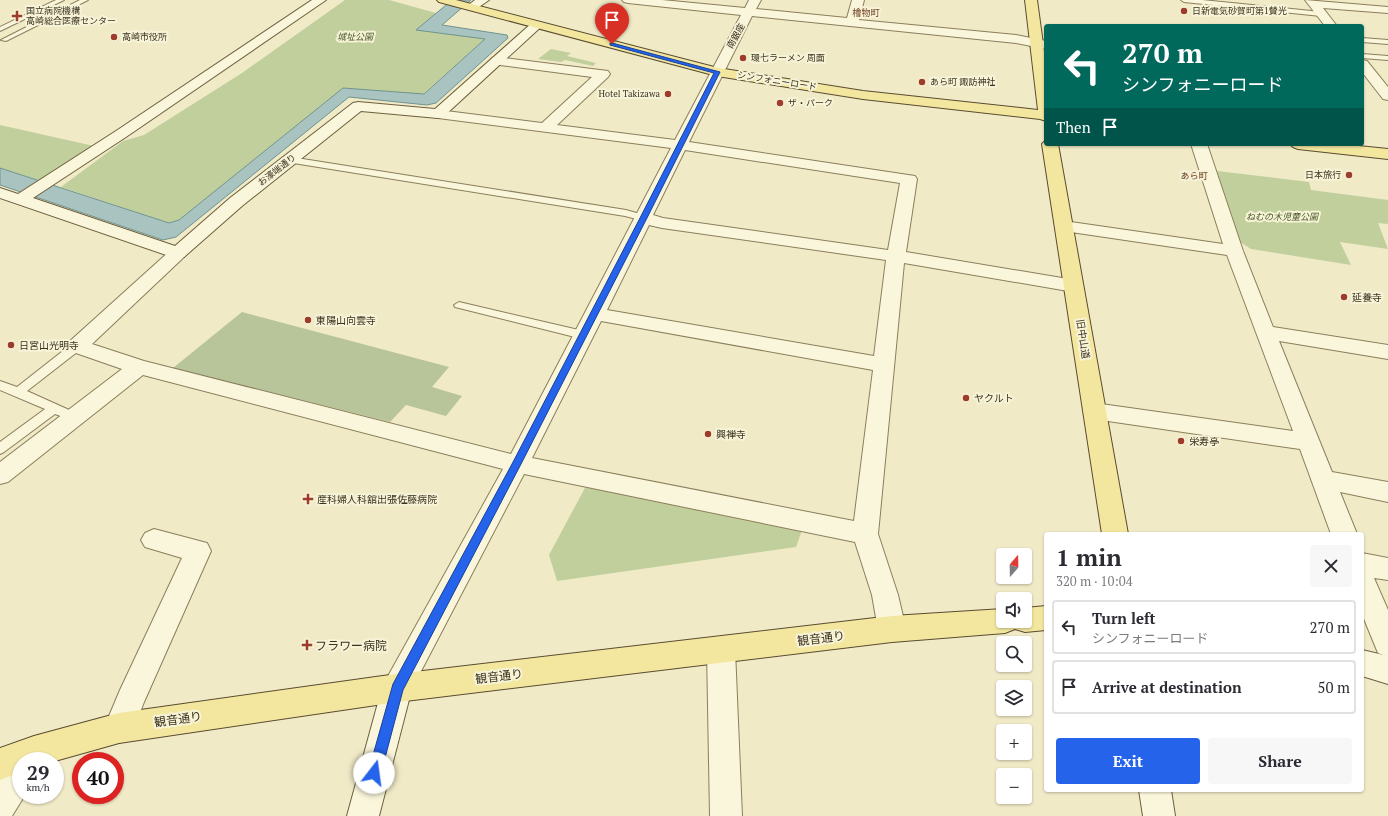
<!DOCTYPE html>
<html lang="en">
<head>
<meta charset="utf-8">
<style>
  body { margin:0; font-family:"PT Serif","Noto Sans JP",serif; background:#f7f7f7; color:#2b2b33; height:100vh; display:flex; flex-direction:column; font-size:15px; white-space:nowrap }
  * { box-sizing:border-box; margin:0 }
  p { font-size:13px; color:#7c7c81 }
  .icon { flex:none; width:22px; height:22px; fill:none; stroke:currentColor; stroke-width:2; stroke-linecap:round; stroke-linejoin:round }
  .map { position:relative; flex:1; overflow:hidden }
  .sheet { position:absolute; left:1044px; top:532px; width:320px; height:260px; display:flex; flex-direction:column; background:#fff; border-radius:4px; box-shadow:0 1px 3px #0004 }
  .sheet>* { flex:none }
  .banner { position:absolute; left:1044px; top:24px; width:320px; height:122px; border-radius:4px; box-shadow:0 1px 3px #0004; background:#00695c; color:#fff; overflow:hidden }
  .needle { width:26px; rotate:20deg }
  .buttons { position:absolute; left:996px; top:548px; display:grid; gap:8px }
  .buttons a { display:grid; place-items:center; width:36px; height:36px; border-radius:4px; background:#fff; box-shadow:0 1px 3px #0004; font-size:20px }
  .speed { position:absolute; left:12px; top:752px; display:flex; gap:8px; font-size:20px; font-weight:700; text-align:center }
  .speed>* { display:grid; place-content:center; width:52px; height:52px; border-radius:50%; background:#fff; box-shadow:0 1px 3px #0004; line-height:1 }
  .speed small { font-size:10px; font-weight:400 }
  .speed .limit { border:6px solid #d22; background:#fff; color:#111 }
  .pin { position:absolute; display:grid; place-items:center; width:34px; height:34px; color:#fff; margin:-41px -17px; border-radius:50% 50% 50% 0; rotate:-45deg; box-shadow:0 0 4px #0007 }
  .pin .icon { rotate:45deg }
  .me { position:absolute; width:44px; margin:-22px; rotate:15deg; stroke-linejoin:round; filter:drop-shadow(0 0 3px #0008) }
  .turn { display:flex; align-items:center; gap:14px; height:84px; padding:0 12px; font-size:18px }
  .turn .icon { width:52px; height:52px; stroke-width:2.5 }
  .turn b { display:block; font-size:28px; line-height:34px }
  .then { display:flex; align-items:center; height:38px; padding:0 12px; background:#0003; gap:8px; font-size:15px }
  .round { display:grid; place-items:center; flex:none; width:42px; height:42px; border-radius:4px; background:#f7f7f7 }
  .overview { display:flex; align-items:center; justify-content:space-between; height:68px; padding:0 12px }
  h1 { font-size:24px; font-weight:800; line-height:30px }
  .primary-button { display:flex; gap:8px; margin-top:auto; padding:8px 12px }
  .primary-button a { flex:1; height:46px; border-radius:4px; background:#2563eb; color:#fff; font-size:16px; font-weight:800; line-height:46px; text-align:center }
  .primary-button a+a { background:#f7f7f7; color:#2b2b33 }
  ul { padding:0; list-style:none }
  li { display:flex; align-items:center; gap:12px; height:54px; margin:0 8px 6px; padding:0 4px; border:2px solid #e1e1e2; border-radius:4px }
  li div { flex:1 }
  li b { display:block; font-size:15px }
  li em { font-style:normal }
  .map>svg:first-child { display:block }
  .green { fill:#c0cf9b }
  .cemetery { fill:#b8c49a }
  .water { fill:#a9c4c0; stroke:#6f9390 }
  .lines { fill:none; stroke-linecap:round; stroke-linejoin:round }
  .lane-casing { stroke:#8c7e5c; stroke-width:2 }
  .street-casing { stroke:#8c7e5c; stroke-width:2 }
  .secondary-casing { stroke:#6e5f3f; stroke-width:2 }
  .primary-casing { stroke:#5a4b30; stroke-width:2 }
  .lane { fill:#faf6db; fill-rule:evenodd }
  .street { fill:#faf6db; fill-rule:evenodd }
  .secondary { fill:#faf6db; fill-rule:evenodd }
  .primary { fill:#f3e79f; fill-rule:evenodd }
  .route { fill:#2563eb; stroke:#184099 }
  .poi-dot { fill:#9d3c2a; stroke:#f7f3d7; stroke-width:1.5 }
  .labels { text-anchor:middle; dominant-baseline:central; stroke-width:4; stroke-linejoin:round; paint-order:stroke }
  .far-poi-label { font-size:9px; fill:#3c3220; stroke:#f7f3d7; text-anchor:start }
  .far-neighbourhood-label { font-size:9px; fill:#6a3b1e; stroke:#f7f3d7 }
  .far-street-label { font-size:9px; fill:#3c3220; stroke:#f7f3d7 }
  .far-park-label { font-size:9px; font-style:italic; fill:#445926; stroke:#f7f3d7 }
  .poi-label { font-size:10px; fill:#3c3220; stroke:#f7f3d7; text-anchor:start }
  .street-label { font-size:10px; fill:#3c3220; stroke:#f7f3d7 }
  .near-street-label { font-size:12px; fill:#3c3220; stroke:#f7f3d7 }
  .near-poi-label { font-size:12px; fill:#3c3220; stroke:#f7f3d7; text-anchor:start }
</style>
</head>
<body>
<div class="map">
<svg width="1388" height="816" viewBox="0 0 1388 816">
  <rect width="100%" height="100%" fill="#f0eac7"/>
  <g class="green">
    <polygon points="345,0 389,0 436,13 417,30 485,39 423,94 343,88 179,220 169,223 61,187 123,141 144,135 242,73"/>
    <polygon points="551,49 571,53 567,56 596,63 593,66 565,60 561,62 538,59"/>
    <polygon points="0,125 94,146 40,181 0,168"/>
    <polygon points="1217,171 1309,182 1311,190 1388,200 1388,224 1378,223 1388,249 1340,242 1351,265 1251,249 1240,242"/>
    <polygon points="586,486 802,530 796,547 557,581 549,555"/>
  </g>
  <polygon class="cemetery" points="242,312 449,367 432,387 462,396 446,416 406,405 390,422 173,368"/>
  <polygon class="water" points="452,0 471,0 442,25 507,35 508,38 436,103 427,105 349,97 176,237 163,240 0,185 0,168 169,223 179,220 343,88 424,94 485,39 416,30"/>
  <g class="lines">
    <g class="lane-casing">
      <g id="lane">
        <polygon points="56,0 64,0 0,31 0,27"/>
        <polygon points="80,0 88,0 6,41 1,40"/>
        <polygon points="1181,0 1202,0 1321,12 1324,14 1321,16 1184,2"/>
        <polygon points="1362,38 1388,40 1388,44 1362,42"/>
        <polygon points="1362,54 1388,56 1388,60 1362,58"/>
        <polygon points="290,157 626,210 647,216 649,218 644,221 625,216 287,162 286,160"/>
        <polygon points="459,302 583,331 587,332 588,335 587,338 583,339 455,307 454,305"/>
        <polygon points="77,342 81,343 83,346 81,349 27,391 78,414 80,417 78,420 74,421 55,414 4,452 0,454 0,442 45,409 0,390 0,381 17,387 73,343"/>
      </g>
    </g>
    <g class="street-casing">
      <g id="street">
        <path d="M622,0h40l83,8 4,-8h12l-5,9 91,9 5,-18h12l-5,20 157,15 30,6v8l-30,-6 -264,-27 -63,126 226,34 2,3 -11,73 168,28 7,2 2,4 -2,4 -7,2 -170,-29 -26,271 20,61 8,34 -4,9 -10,4 -10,-4 -4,-9 -6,-34 -17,-53 -331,-68 -117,224 -10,4 -10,-4 -5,-10 5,-10 116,-209 -360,-94 -135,107 -8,2v-22l122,-93 -52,-18 -3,-5 3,-5 102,-92 6,-1 6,1 3,4 -3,4 -92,87 52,17 367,93 160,-306 -233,-30 -5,-1 -2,-3 2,-3 5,-1 104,13 50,-46 -100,-13 -1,-3 1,-3 5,-1 111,14 2,3 -2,3 -51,48 118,15 66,-125 -113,-12 -4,-1zM685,150l215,33 -12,67 -225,-32 -10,-3zM649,225l13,3 224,32 -12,96 -267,-46zM601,321l272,49 -19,151 -322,-63z"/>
        <polygon points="1305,0 1388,7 1388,13 1323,8 1337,26 1325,26"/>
        <polygon points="1362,60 1367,61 1388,87 1388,100 1383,99 1362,72"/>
        <polygon points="1191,144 1207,144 1243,251 1273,327 1388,345 1388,359 1279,341 1332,472 1388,482 1388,502 1340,492 1357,534 1331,534 1300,449 1094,419 1086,417 1083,411 1086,405 1094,403 1293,431 1227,255 1064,231 1058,230 1055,226 1058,222 1064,221 1223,244"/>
        <polygon points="154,529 207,543 211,551 144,702 130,739 119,743 108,739 104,728 120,690 182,558 145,547 141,540 145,533"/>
        <polygon points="1362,553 1388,558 1388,580 1374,578 1388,610 1388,657 1378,653 1362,614"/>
        <polygon points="721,637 731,641 735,650 742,816 710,816 707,650 711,641"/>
        <polygon points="21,757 30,761 21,761 21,795 25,795 12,816 0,816 0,777 10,762"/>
      </g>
    </g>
    <g class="secondary-casing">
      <g id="secondary">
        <polygon points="312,0 326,0 126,137 33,198 175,246 230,198 353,103 358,102 435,109 533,22 541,22 543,25 443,117 438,118 361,111 242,206 184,257 178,258 172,257 0,198 0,188 18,194 116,131"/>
        <polygon points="475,0 489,0 476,9 468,9 466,7"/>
        <polygon points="1362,650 1388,656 1388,684 1362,676"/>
        <polygon points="397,674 407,678 412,688 379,816 347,816 382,688 387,678"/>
        <polygon points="1139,790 1171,790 1175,816 1143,816"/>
      </g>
    </g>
    <g class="primary-casing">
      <g id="primary">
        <polygon points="437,0 456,0 718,68 863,91 1038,110 1025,0 1037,0 1046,66 1046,121 1040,119 863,99 717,76 439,2"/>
        <polygon points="1046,140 1046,144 1058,144 1128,534 1102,534 1042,144"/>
        <polygon points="1290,144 1339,144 1388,149 1388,159 1298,149 1293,147"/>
        <polygon points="1046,606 1046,630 1025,632 1015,629 1005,633 892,642 397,702 119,743 55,761 21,761 21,772 0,780 0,748 34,736 119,713 397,674 892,616 1003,609 1003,621 1025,621 1025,608"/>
      </g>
    </g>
    <use href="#lane" class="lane"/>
    <use href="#street" class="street"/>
    <use href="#secondary" class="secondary"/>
    <use href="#primary" class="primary"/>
  </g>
  <polygon class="route" points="612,43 720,72 647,218 521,464 403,690 381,773 379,778 374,780 370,778 368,773 393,684 512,464 640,218 714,73 610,45 610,43"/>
  <g class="poi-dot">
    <circle cx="1184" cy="11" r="4"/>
    <path d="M15 10h4v4h4v4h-4v4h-4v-4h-4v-4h4z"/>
    <circle cx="114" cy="37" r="4"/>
    <circle cx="743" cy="58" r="4"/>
    <circle cx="922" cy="82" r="4"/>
    <circle cx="668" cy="94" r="4"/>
    <circle cx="780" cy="103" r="4"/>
    <circle cx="1349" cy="175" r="4"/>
    <circle cx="1344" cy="297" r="4"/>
    <circle cx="308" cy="320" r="4"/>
    <circle cx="11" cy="345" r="4"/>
    <circle cx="966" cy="398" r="4"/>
    <circle cx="708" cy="434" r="4"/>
    <circle cx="1181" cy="441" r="4"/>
    <path d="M306 493h4v4h4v4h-4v4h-4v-4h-4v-4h4z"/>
    <path d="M305 639h4v4h4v4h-4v4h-4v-4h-4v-4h4z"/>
  </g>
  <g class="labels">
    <g class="far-poi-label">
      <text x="26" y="11">国立病院機構<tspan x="26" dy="10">高崎総合医療センター</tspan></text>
      <text x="1192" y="11">日新電気砂賀町第1賛光</text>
      <text x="122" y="37">高崎市役所</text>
      <text x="751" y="58">環七ラーメン 周面</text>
      <text x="930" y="82">あら町 諏訪神社</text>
      <text x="660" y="94" text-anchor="end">Hotel Takizawa</text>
      <text x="788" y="103">ザ・パーク</text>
      <text x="1341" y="175" text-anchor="end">日本旅行</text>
    </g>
    <g class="far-neighbourhood-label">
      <text x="866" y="13">檜物町</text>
      <text x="1194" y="176">あら町</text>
    </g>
    <g class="far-street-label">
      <text transform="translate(736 36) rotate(-61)">南銀座</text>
      <text transform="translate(777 81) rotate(9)">シンフォニーロード</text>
      <text transform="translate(277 170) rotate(-38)">お濠端通り</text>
    </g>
    <g class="far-park-label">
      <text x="355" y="37">城址公園</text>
      <text x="1282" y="217">ねむの木児童公園</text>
    </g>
    <g class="poi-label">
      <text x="1352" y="297">延養寺</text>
      <text x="316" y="320">東陽山向雲寺</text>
      <text x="19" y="345">日宮山光明寺</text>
      <text x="974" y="398">ヤクルト</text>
      <text x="716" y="434">興禅寺</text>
      <text x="1189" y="441">栄寿亭</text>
      <text x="317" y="499">産科婦人科舘出張佐藤病院</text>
    </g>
    <g class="street-label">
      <text transform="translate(1083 339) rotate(81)">旧中山道</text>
    </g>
    <g class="near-street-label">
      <text transform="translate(821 638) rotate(-7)">観音通り</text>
      <text transform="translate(499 676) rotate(-7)">観音通り</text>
      <text transform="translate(178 719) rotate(-8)">観音通り</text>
    </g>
    <g class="near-poi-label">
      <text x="315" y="645">フラワー病院</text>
    </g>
  </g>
</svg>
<div class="buttons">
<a><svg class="needle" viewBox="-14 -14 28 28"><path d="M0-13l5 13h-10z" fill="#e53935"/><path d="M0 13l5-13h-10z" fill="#7c7c81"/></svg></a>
<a><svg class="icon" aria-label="sound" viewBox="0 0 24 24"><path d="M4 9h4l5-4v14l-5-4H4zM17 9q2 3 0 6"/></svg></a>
<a><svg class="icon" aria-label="search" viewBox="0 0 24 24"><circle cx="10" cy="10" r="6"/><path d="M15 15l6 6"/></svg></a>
<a><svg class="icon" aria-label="layers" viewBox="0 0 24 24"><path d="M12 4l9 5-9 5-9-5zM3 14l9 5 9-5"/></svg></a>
<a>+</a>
<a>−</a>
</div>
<div class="speed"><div>29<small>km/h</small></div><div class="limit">40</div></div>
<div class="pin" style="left:612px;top:44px;background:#d93025"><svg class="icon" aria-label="arrive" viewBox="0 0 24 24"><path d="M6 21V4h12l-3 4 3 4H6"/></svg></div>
<svg class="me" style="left:374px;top:773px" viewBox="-20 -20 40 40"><circle r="19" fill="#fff"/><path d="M0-13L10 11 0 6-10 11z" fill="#2563eb"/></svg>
<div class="banner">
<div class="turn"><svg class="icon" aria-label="left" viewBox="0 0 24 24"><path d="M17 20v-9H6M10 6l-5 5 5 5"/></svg><div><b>270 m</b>シンフォニーロード</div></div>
<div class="then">Then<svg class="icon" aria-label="arrive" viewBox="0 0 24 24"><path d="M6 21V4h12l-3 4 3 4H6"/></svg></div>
</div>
<section class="sheet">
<div class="overview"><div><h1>1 min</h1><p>320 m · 10:04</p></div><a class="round"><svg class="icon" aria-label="close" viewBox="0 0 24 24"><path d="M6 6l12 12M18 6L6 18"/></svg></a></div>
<ul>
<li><svg class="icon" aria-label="left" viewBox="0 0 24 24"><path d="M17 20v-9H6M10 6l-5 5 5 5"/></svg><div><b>Turn left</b><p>シンフォニーロード</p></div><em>270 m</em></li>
<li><svg class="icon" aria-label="arrive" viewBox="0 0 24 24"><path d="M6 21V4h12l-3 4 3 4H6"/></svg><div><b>Arrive at destination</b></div><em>50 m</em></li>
</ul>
<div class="primary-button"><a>Exit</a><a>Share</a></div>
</section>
</div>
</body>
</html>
